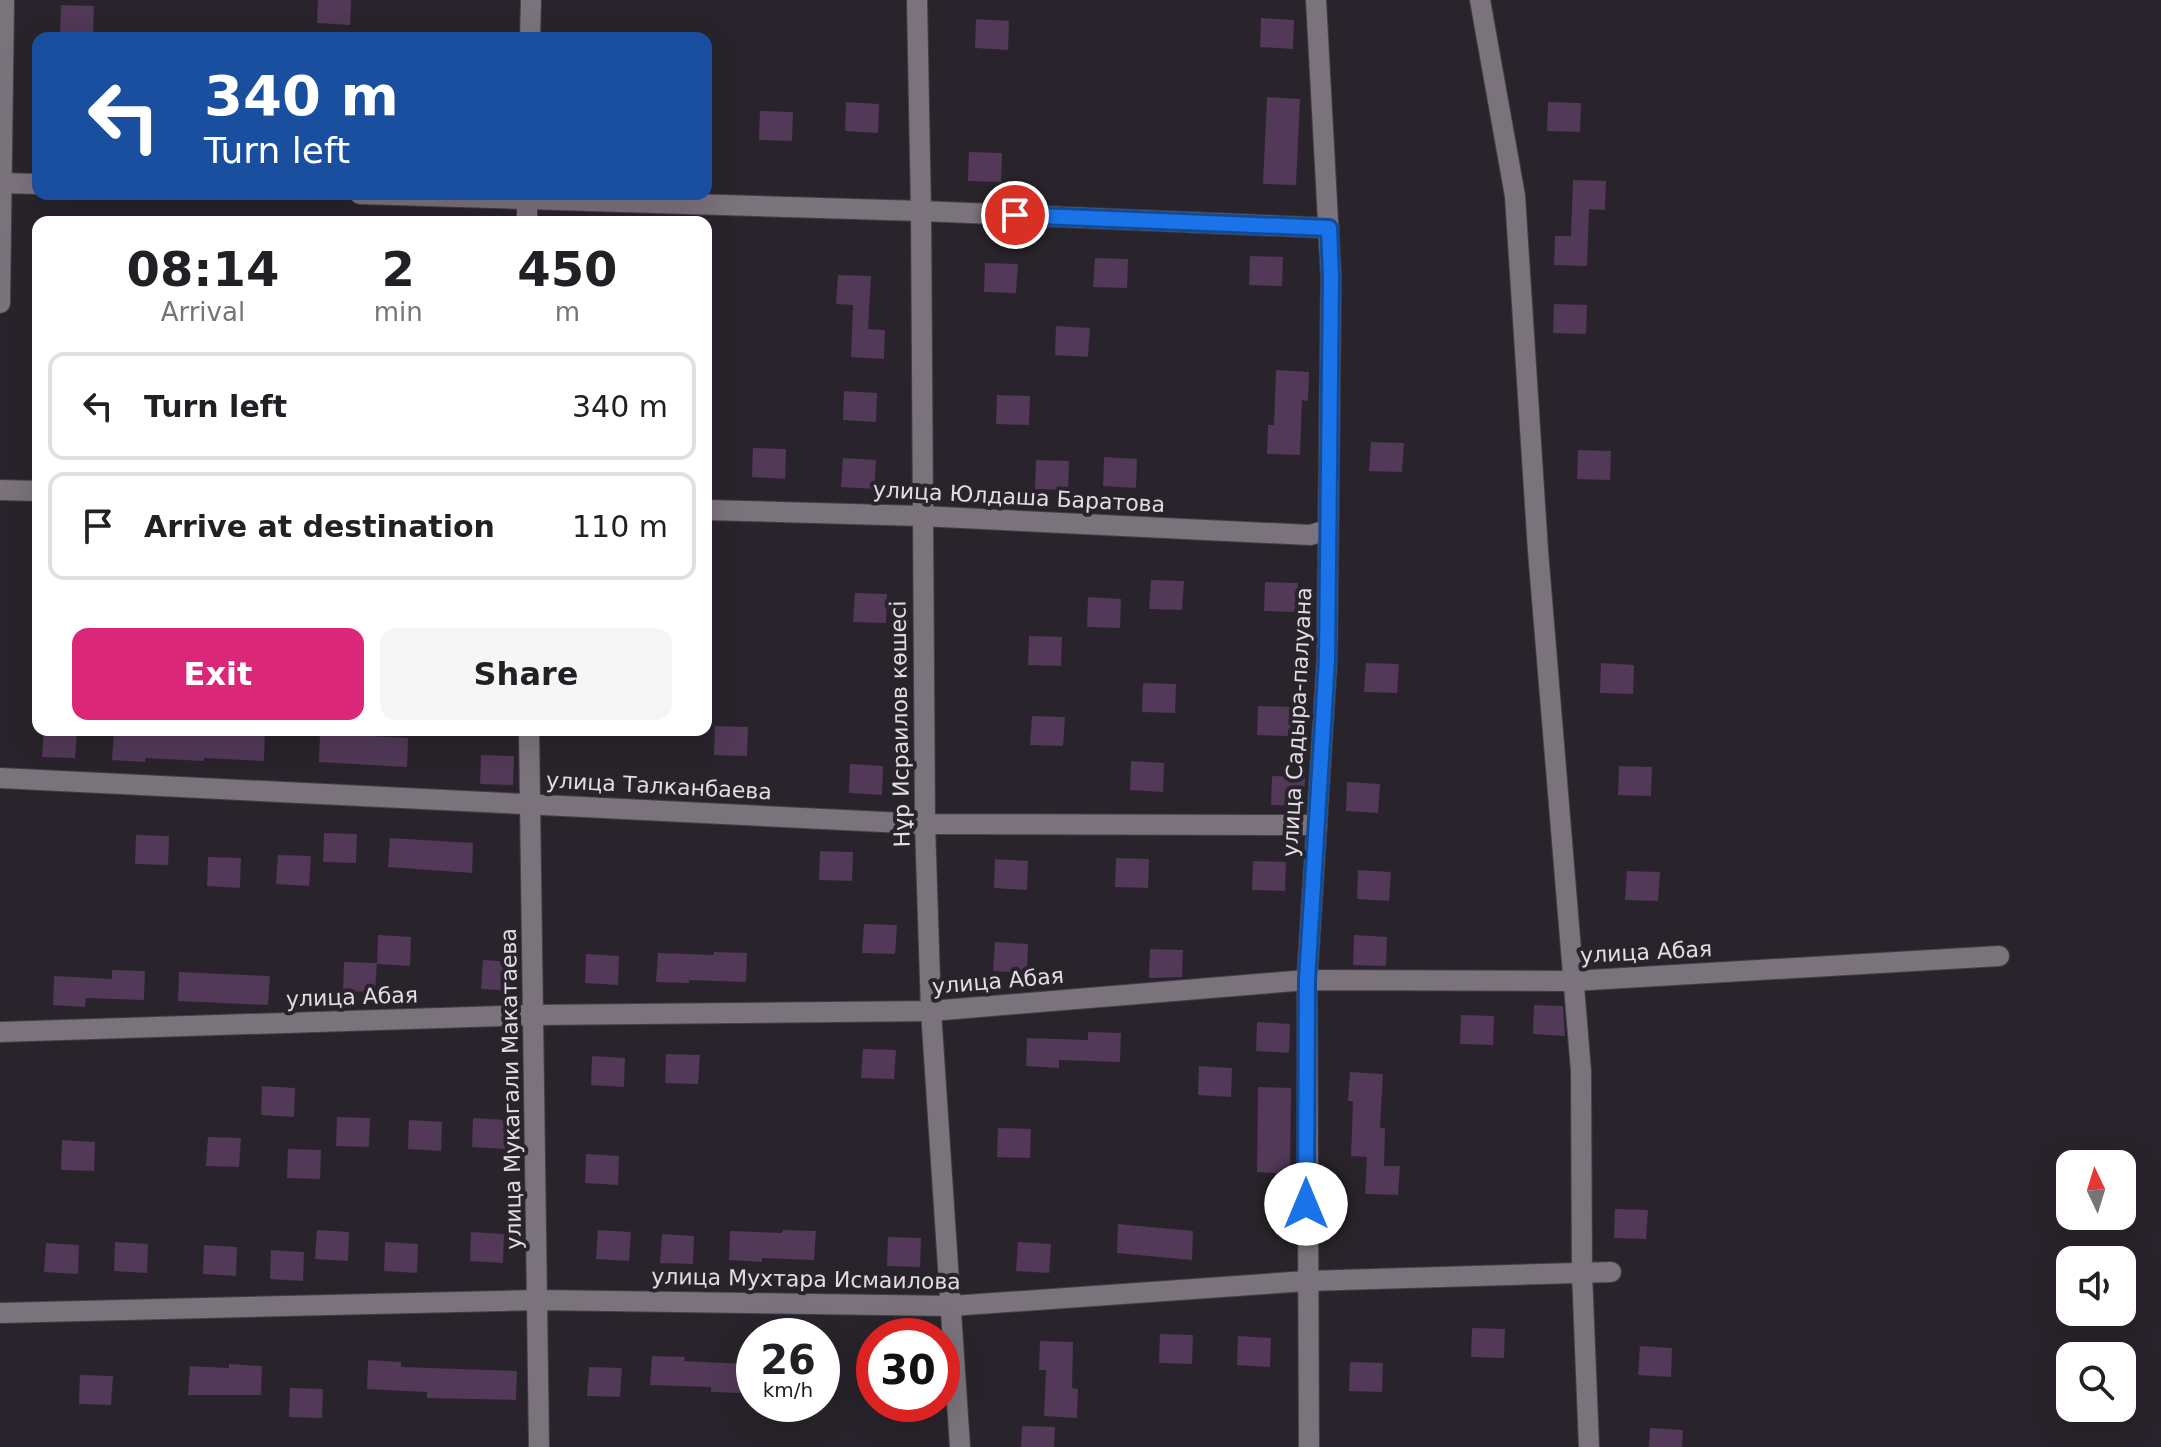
<!DOCTYPE html>
<html lang="en">
<head>
<meta charset="utf-8">
<style>
  body { margin:0; font-family:"DejaVu Sans",sans-serif; background:#f6f6f6; color:#202124; height:100vh; display:flex; flex-direction:column; font-size:30px; white-space:nowrap }
  * { box-sizing:border-box; margin:0 }
  p { font-size:26px; color:#757577 }
  .icon { flex:none; width:44px; height:44px; fill:none; stroke:currentColor; stroke-width:2; stroke-linecap:round; stroke-linejoin:round }
  .map { position:relative; flex:1; overflow:hidden }
  .details { position:absolute; left:32px; top:216px; width:680px; height:520px; display:flex; flex-direction:column; background:#fff; border-radius:16px; box-shadow:0 8px 32px #0002 }
  .details>* { flex:none }
  .top-card { position:absolute; left:32px; top:32px; width:680px; height:168px; border-radius:16px; box-shadow:0 8px 32px #0002; background:#1a4fa0; color:#fff; overflow:hidden }
  .needle { width:52px; rotate:356deg }
  .tools { position:absolute; left:2056px; top:1150px; display:grid; gap:16px }
  .tools a { display:grid; place-items:center; width:80px; height:80px; border-radius:16px; background:#fff; box-shadow:0 8px 32px #0002; font-size:40px }
  .speed { position:absolute; left:736px; top:1318px; display:flex; gap:16px; font-size:40px; font-weight:700; text-align:center }
  .speed>* { display:grid; place-content:center; width:104px; height:104px; border-radius:50%; background:#fff; box-shadow:0 8px 32px #0002; line-height:1 }
  .speed small { font-size:20px; font-weight:400 }
  .speed .limit { border:12px solid #d22; background:#fff; color:#111 }
  .pin { position:absolute; display:grid; place-items:center; width:68px; height:68px; color:#fff; margin:-34px; border:4px solid #fff; border-radius:50%; box-shadow:0 2px 8px #0007 }
  .me { position:absolute; width:88px; margin:-44px; rotate:0deg; stroke-linejoin:round; filter:drop-shadow(0 0 6px #0008) }
  .turn { display:flex; align-items:center; gap:28px; height:168px; padding:0 40px; font-size:36px }
  .turn .icon { width:104px; height:104px; stroke-width:2.5 }
  .turn b { display:block; font-size:56px; line-height:68px }
  .eta { display:flex; justify-content:space-evenly; align-items:center; height:136px; text-align:center }
  .eta b { font-size:48px; font-weight:700; line-height:56px }
  .cta { display:flex; gap:16px; margin-top:auto; padding:16px 40px }
  .cta a { flex:1; height:92px; border-radius:16px; background:#db2777; color:#fff; font-size:32px; font-weight:700; line-height:92px; text-align:center }
  .cta a+a { background:#f6f6f6; color:#202124 }
  ul { padding:0; list-style:none }
  li { display:flex; align-items:center; gap:24px; height:108px; margin:0 16px 12px; padding:0 24px; border:4px solid #e0e0e0; border-radius:16px }
  li div { flex:1 }
  li b { display:block; font-size:30px }
  li em { font-style:normal }
  .map>svg:first-child { display:block }
  .building { fill:#513957 }
  .lines { fill:none; stroke-linecap:round; stroke-linejoin:round }
  .minor-casing { stroke:#443e45; stroke-width:22 }
  .minor { stroke:#7b737c; stroke-width:20 }
  .route-casing { stroke:#114b97; stroke-width:20 }
  .route { stroke:#1a73e8; stroke-width:14 }
  .labels { text-anchor:middle; dominant-baseline:central; stroke-width:8; stroke-linejoin:round; paint-order:stroke }
  .street-label { font-size:22px; fill:#e1dde2; stroke:#29232b }
</style>
</head>
<body>
<div class="map">
<svg width="2161" height="1447" viewBox="0 0 2161 1447">
  <rect width="100%" height="100%" fill="#29232b"/>
  <g class="building">
    <polygon points="318,0 351,0 350,25 317,23"/>
    <polygon points="61,5 94,6 93,35 60,34"/>
    <polygon points="1261,18 1294,20 1293,49 1260,47"/>
    <polygon points="976,19 1009,21 1008,50 975,48"/>
    <polygon points="1267,97 1300,99 1296,185 1263,184"/>
    <polygon points="846,102 879,104 878,133 845,131"/>
    <polygon points="1548,102 1581,103 1580,132 1547,131"/>
    <polygon points="760,111 793,112 792,141 759,140"/>
    <polygon points="969,152 1002,153 1001,182 968,181"/>
    <polygon points="1573,180 1606,181 1605,210 1589,209 1587,266 1554,265 1555,236 1571,236"/>
    <polygon points="1250,256 1283,257 1282,286 1249,285"/>
    <polygon points="1095,258 1128,259 1127,288 1093,287"/>
    <polygon points="985,263 1018,264 1016,293 984,292"/>
    <polygon points="838,275 871,276 868,329 885,330 884,359 851,357 853,305 836,304"/>
    <polygon points="1554,304 1587,305 1586,334 1553,333"/>
    <polygon points="1056,326 1090,328 1088,357 1055,355"/>
    <polygon points="1276,370 1309,372 1308,401 1302,400 1300,455 1267,454 1268,425 1274,425"/>
    <polygon points="844,391 877,393 876,422 843,420"/>
    <polygon points="997,395 1030,396 1029,425 996,424"/>
    <polygon points="1371,442 1404,443 1402,472 1369,471"/>
    <polygon points="753,448 786,449 785,479 752,477"/>
    <polygon points="1578,450 1611,451 1610,480 1577,479"/>
    <polygon points="1104,457 1137,459 1136,488 1103,486"/>
    <polygon points="843,458 876,460 874,489 841,487"/>
    <polygon points="1036,460 1069,461 1068,490 1035,489"/>
    <polygon points="1151,580 1184,581 1182,610 1149,609"/>
    <polygon points="1265,582 1298,583 1297,612 1264,611"/>
    <polygon points="855,593 887,594 886,623 853,622"/>
    <polygon points="1088,597 1121,599 1120,628 1087,627"/>
    <polygon points="1029,636 1062,637 1061,666 1028,665"/>
    <polygon points="1366,663 1399,664 1397,693 1364,692"/>
    <polygon points="1601,663 1634,665 1633,694 1600,693"/>
    <polygon points="1143,683 1176,684 1175,713 1142,712"/>
    <polygon points="1258,706 1291,707 1290,736 1257,735"/>
    <polygon points="1032,716 1065,717 1063,746 1030,745"/>
    <polygon points="715,726 748,727 747,756 714,755"/>
    <polygon points="44,730 77,730 75,758 42,757"/>
    <polygon points="172,730 265,732 264,761 204,758 204,761 145,758 145,762 112,760 114,731 172,733"/>
    <polygon points="320,733 408,738 407,767 319,762"/>
    <polygon points="481,755 514,756 513,785 480,784"/>
    <polygon points="1131,761 1164,763 1163,792 1130,790"/>
    <polygon points="850,764 883,766 882,795 849,793"/>
    <polygon points="1619,766 1652,767 1651,796 1618,795"/>
    <polygon points="1272,776 1305,777 1304,806 1271,805"/>
    <polygon points="1347,782 1380,784 1378,813 1346,811"/>
    <polygon points="324,833 357,834 356,863 323,862"/>
    <polygon points="136,835 169,836 168,865 135,864"/>
    <polygon points="390,838 473,843 472,873 388,867"/>
    <polygon points="820,851 853,852 852,881 819,880"/>
    <polygon points="278,855 311,856 309,886 276,884"/>
    <polygon points="208,857 241,858 240,888 207,886"/>
    <polygon points="1116,858 1149,859 1148,888 1115,887"/>
    <polygon points="995,859 1028,861 1027,890 994,888"/>
    <polygon points="1253,861 1286,862 1285,891 1252,890"/>
    <polygon points="1358,870 1391,872 1389,901 1357,899"/>
    <polygon points="1627,871 1660,872 1658,901 1625,900"/>
    <polygon points="864,924 897,925 895,954 862,953"/>
    <polygon points="378,935 411,937 410,966 377,964"/>
    <polygon points="1354,935 1387,937 1386,966 1353,965"/>
    <polygon points="995,942 1028,944 1027,973 993,971"/>
    <polygon points="1150,949 1183,950 1182,977 1149,978"/>
    <polygon points="714,952 747,953 746,982 689,980 689,983 656,982 658,953 714,955"/>
    <polygon points="586,954 619,956 618,985 585,983"/>
    <polygon points="483,960 516,962 514,991 481,989"/>
    <polygon points="344,962 377,963 375,992 343,991"/>
    <polygon points="112,970 145,971 144,1000 86,998 85,1007 53,1005 54,976 112,979"/>
    <polygon points="179,972 270,976 268,1005 178,1001"/>
    <polygon points="1534,1005 1563,1006 1565,1036 1533,1034"/>
    <polygon points="1461,1015 1494,1016 1493,1045 1460,1044"/>
    <polygon points="1257,1022 1290,1024 1289,1053 1256,1051"/>
    <polygon points="1088,1032 1121,1033 1120,1062 1059,1060 1059,1068 1026,1066 1027,1038 1088,1040"/>
    <polygon points="863,1049 896,1050 894,1079 861,1078"/>
    <polygon points="666,1054 700,1055 698,1084 665,1083"/>
    <polygon points="592,1056 625,1058 624,1087 591,1085"/>
    <polygon points="1199,1066 1232,1068 1231,1097 1198,1095"/>
    <polygon points="1350,1072 1383,1074 1380,1128 1385,1128 1384,1166 1400,1166 1398,1195 1365,1194 1367,1157 1351,1156 1353,1101 1348,1101"/>
    <polygon points="262,1086 295,1088 294,1117 261,1115"/>
    <polygon points="1258,1087 1291,1088 1290,1174 1257,1172"/>
    <polygon points="337,1117 370,1118 369,1147 336,1146"/>
    <polygon points="473,1118 506,1120 505,1149 472,1147"/>
    <polygon points="409,1120 442,1122 441,1151 408,1149"/>
    <polygon points="998,1128 1031,1129 1030,1158 997,1157"/>
    <polygon points="208,1137 241,1138 239,1167 206,1166"/>
    <polygon points="62,1140 95,1142 94,1171 61,1170"/>
    <polygon points="288,1149 321,1150 320,1179 287,1178"/>
    <polygon points="586,1154 619,1156 618,1185 585,1183"/>
    <polygon points="1615,1209 1648,1210 1646,1239 1614,1238"/>
    <polygon points="1118,1224 1193,1231 1192,1260 1117,1253"/>
    <polygon points="317,1230 349,1232 348,1261 315,1259"/>
    <polygon points="598,1230 631,1232 629,1261 596,1259"/>
    <polygon points="783,1230 816,1231 814,1260 762,1258 762,1262 729,1260 730,1231 782,1233"/>
    <polygon points="471,1232 504,1234 503,1263 470,1261"/>
    <polygon points="662,1234 694,1236 693,1264 660,1263"/>
    <polygon points="888,1237 921,1238 920,1267 887,1266"/>
    <polygon points="115,1242 148,1244 147,1273 114,1271"/>
    <polygon points="385,1242 418,1244 417,1273 384,1271"/>
    <polygon points="1018,1242 1051,1244 1049,1273 1016,1271"/>
    <polygon points="46,1243 79,1245 78,1274 44,1272"/>
    <polygon points="204,1245 237,1247 236,1276 203,1274"/>
    <polygon points="271,1250 304,1252 303,1281 270,1279"/>
    <polygon points="1472,1328 1505,1329 1504,1358 1471,1357"/>
    <polygon points="1160,1334 1193,1335 1192,1364 1159,1363"/>
    <polygon points="1238,1336 1271,1338 1270,1367 1237,1365"/>
    <polygon points="1040,1341 1073,1342 1072,1388 1078,1389 1077,1418 1044,1416 1046,1370 1039,1370"/>
    <polygon points="1640,1346 1672,1348 1671,1377 1638,1375"/>
    <polygon points="652,1356 685,1357 684,1361 745,1364 744,1393 711,1392 711,1387 650,1385"/>
    <polygon points="368,1360 401,1362 401,1367 517,1371 516,1400 427,1398 427,1392 367,1389"/>
    <polygon points="1350,1362 1383,1363 1382,1392 1349,1391"/>
    <polygon points="229,1364 262,1366 261,1395 188,1395 190,1366 229,1368"/>
    <polygon points="589,1367 622,1368 620,1397 587,1396"/>
    <polygon points="80,1375 113,1376 111,1405 79,1404"/>
    <polygon points="290,1388 323,1389 322,1418 289,1417"/>
    <polygon points="1022,1426 1055,1427 1054,1447 1021,1447"/>
    <polygon points="1650,1428 1683,1430 1682,1447 1649,1447"/>
  </g>
  <g class="lines">
    <g class="minor-casing">
      <g id="minor">
        <polyline points="917,0 921,211 925,824 931,1011 960,1447"/>
        <polyline points="1480,0 1515,196 1538,551 1581,1071 1582,1273 1589,1447"/>
        <polyline points="530,38 531,0"/>
        <polyline points="0,183 38,184"/>
        <polyline points="360,194 921,211 1329,228"/>
        <polyline points="527,194 527,222"/>
        <polyline points="0,303 4,0"/>
        <polyline points="0,490 38,491"/>
        <polyline points="706,510 921,516 1310,535 1328,530"/>
        <polyline points="529,730 539,1447"/>
        <polyline points="0,778 925,824 1317,825"/>
        <polyline points="0,1032 535,1015 931,1011 1307,980 1573,981 1999,956"/>
        <polyline points="0,1313 537,1300 951,1306 1307,1281 1611,1272"/>
        <polyline points="1309,1447 1307,980 1327,660 1331,276 1316,0"/>
      </g>
    </g>
    <use href="#minor" class="minor"/>
  </g>
  <g class="lines">
    <g class="route-casing">
      <polyline id="route" points="1015,215 1329,228 1331,276 1327,660 1307,980 1306,1204"/>
    </g>
    <use href="#route" class="route"/>
  </g>
  <g class="labels">
    <g class="street-label">
      <text transform="translate(1019 497) rotate(3)">улица Юлдаша Баратова</text>
      <text transform="translate(1297 722) rotate(-87)">улица Садыра-палуана</text>
      <text transform="translate(900 724) rotate(-91)">Нұр Исраилов көшесі</text>
      <text transform="translate(659 786) rotate(3)">улица Талканбаева</text>
      <text transform="translate(1646 952) rotate(-3)">улица Абая</text>
      <text transform="translate(998 981) rotate(-5)">улица Абая</text>
      <text transform="translate(352 997) rotate(-2)">улица Абая</text>
      <text transform="translate(511 1089) rotate(-91)">улица Мукагали Макатаева</text>
      <text transform="translate(806 1279) rotate(1)">улица Мухтара Исмаилова</text>
    </g>
  </g>
</svg>
<div class="tools">
<a><svg class="needle" viewBox="-14 -14 28 28"><path d="M0-13l5 13h-10z" fill="#e53935"/><path d="M0 13l5-13h-10z" fill="#757577"/></svg></a>
<a><svg class="icon" aria-label="sound" viewBox="0 0 24 24"><path d="M4 9h4l5-4v14l-5-4H4zM17 9q2 3 0 6"/></svg></a>
<a><svg class="icon" aria-label="search" viewBox="0 0 24 24"><circle cx="10" cy="10" r="6"/><path d="M15 15l6 6"/></svg></a>
</div>
<div class="speed"><div>26<small>km/h</small></div><div class="limit">30</div></div>
<div class="pin" style="left:1015px;top:215px;background:#d93025"><svg class="icon" aria-label="arrive" viewBox="0 0 24 24"><path d="M6 21V4h12l-3 4 3 4H6"/></svg></div>
<svg class="me" style="left:1306px;top:1204px" viewBox="-20 -20 40 40"><circle r="19" fill="#fff"/><path d="M0-13L10 11 0 6-10 11z" fill="#1a73e8"/></svg>
<div class="top-card">
<div class="turn"><svg class="icon" aria-label="left" viewBox="0 0 24 24"><path d="M17 20v-9H6M10 6l-5 5 5 5"/></svg><div><b>340 m</b>Turn left</div></div>
</div>
<section class="details">
<div class="eta">
<div><b>08:14</b><p>Arrival</p></div>
<div><b>2</b><p>min</p></div>
<div><b>450</b><p>m</p></div>
</div>
<ul>
<li><svg class="icon" aria-label="left" viewBox="0 0 24 24"><path d="M17 20v-9H6M10 6l-5 5 5 5"/></svg><div><b>Turn left</b></div><em>340 m</em></li>
<li><svg class="icon" aria-label="arrive" viewBox="0 0 24 24"><path d="M6 21V4h12l-3 4 3 4H6"/></svg><div><b>Arrive at destination</b></div><em>110 m</em></li>
</ul>
<div class="cta"><a>Exit</a><a>Share</a></div>
</section>
</div>
</body>
</html>
